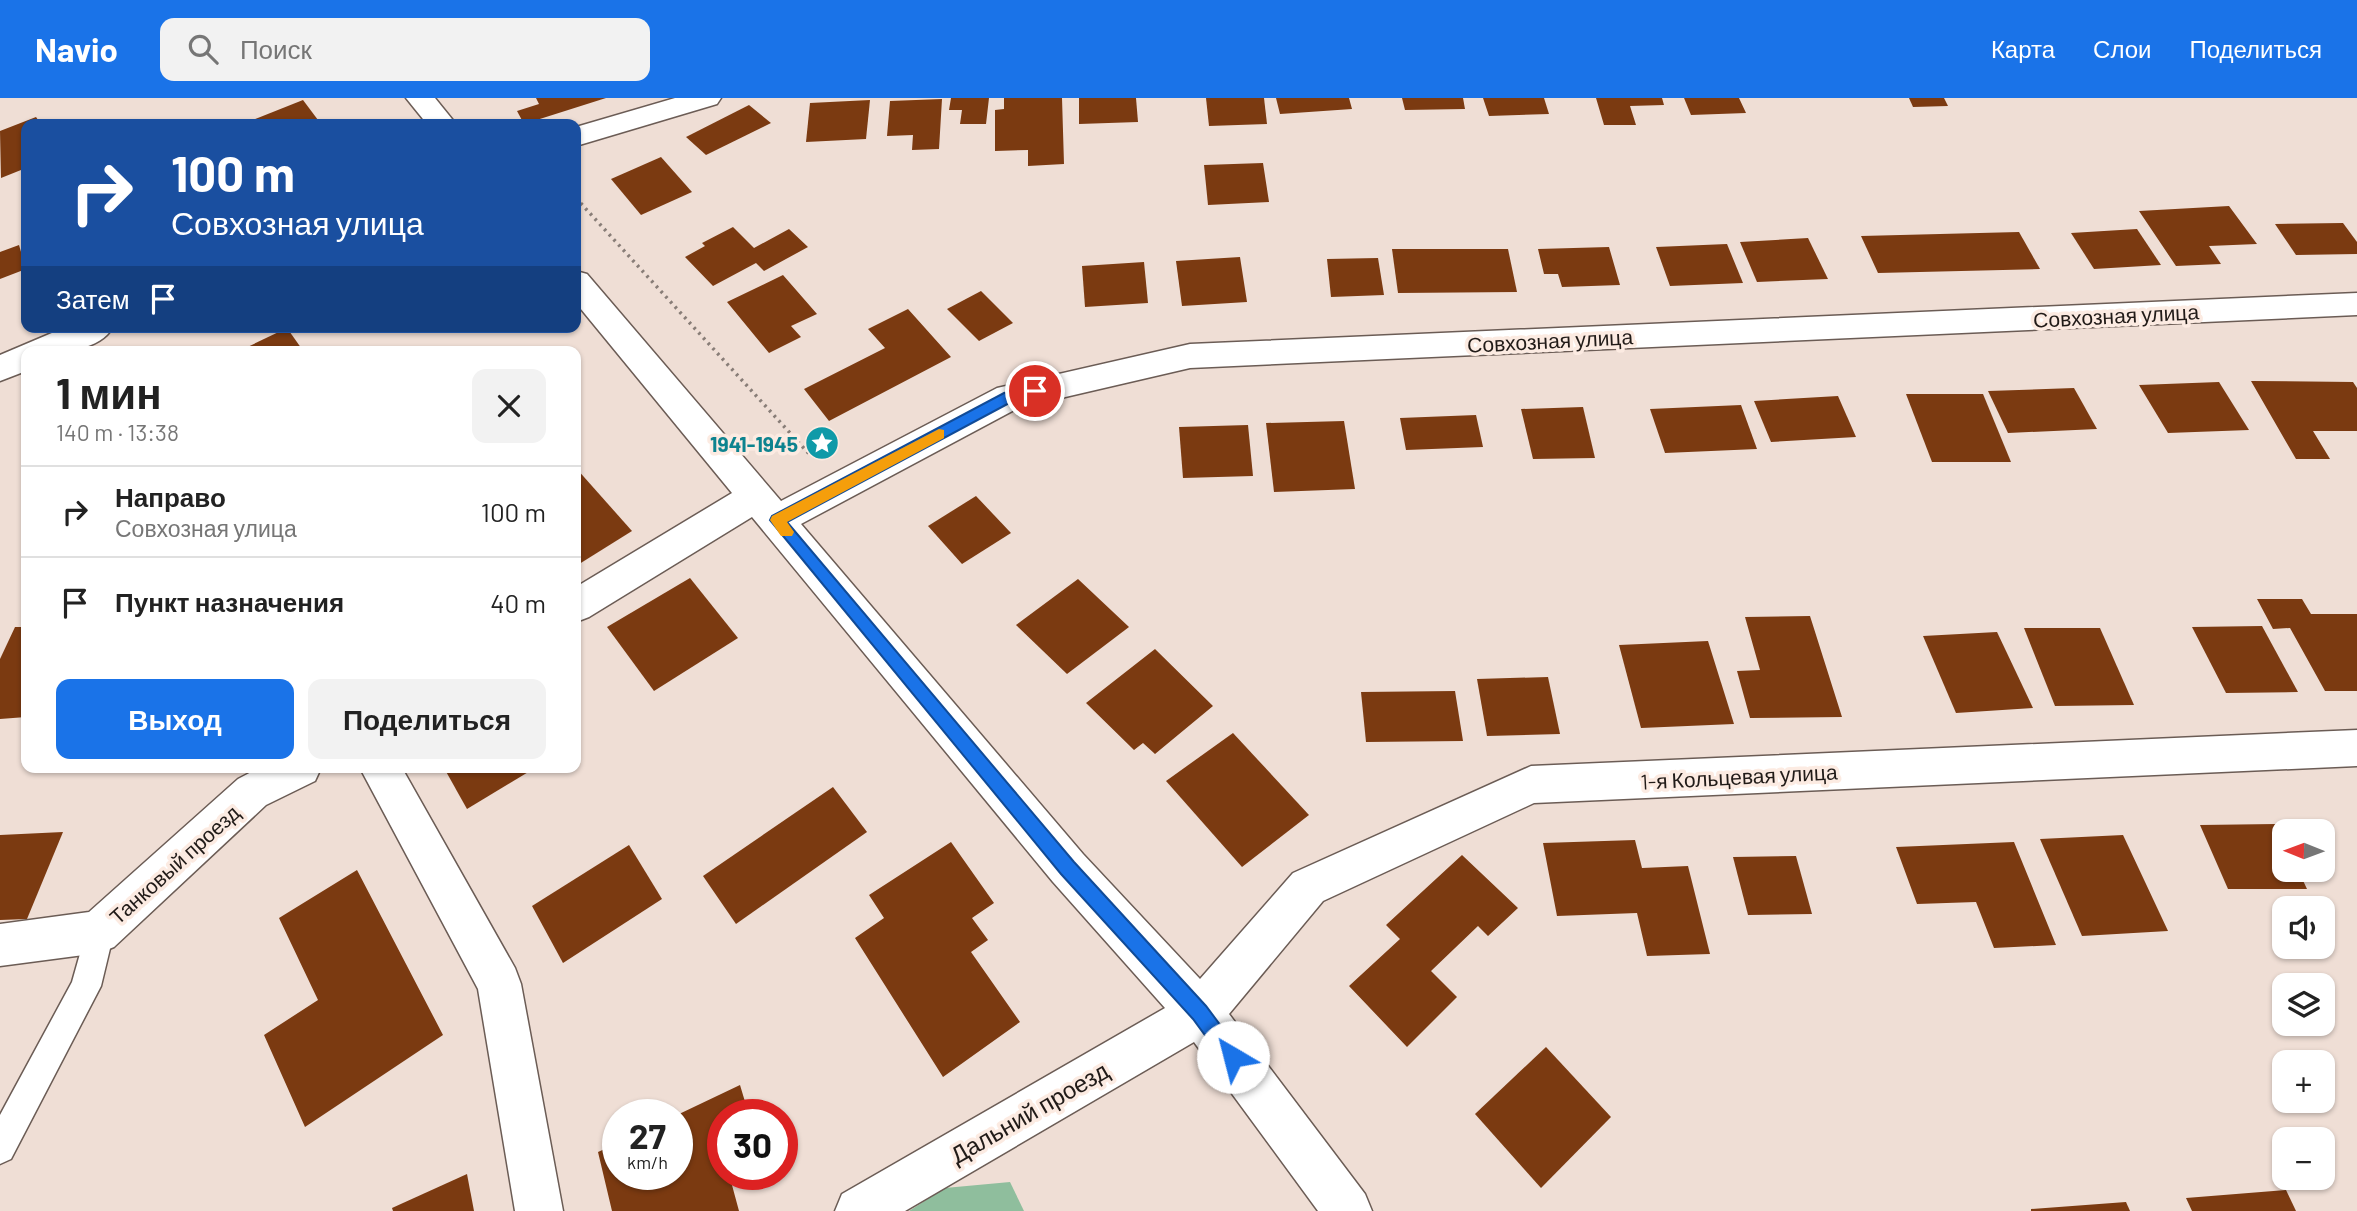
<!DOCTYPE html>
<html lang="ru">
<head>
<meta charset="utf-8">
<style>
  body { margin:0; font-family:Barlow,sans-serif; background:#f2f2f2; color:#222; height:100vh; display:flex; flex-direction:column; font-size:26px; white-space:nowrap }
  * { box-sizing:border-box; margin:0 }
  p { font-size:23px; color:#767676 }
  .icon { flex:none; width:38px; height:38px; fill:none; stroke:currentColor; stroke-width:2; stroke-linecap:round; stroke-linejoin:round }
  .map { position:relative; flex:1; overflow:hidden }
  .sheet { position:absolute; left:21px; top:248px; width:560px; height:427px; display:flex; flex-direction:column; background:#fff; border-radius:14px; box-shadow:0 2px 5px #0004 }
  .sheet>* { flex:none }
  .guide { position:absolute; left:21px; top:21px; width:560px; height:214px; border-radius:14px; box-shadow:0 2px 5px #0004; background:#1a4fa0; color:#fff; overflow:hidden }
  .needle { width:46px; rotate:271deg }
  .tools { position:absolute; left:2272px; top:721px; display:grid; gap:14px }
  .tools a { display:grid; place-items:center; width:63px; height:63px; border-radius:14px; background:#fff; box-shadow:0 2px 5px #0004; font-size:35px }
  .speed { position:absolute; left:602px; top:1001px; display:flex; gap:14px; font-size:35px; font-weight:700; text-align:center }
  .speed>* { display:grid; place-content:center; width:91px; height:91px; border-radius:50%; background:#fff; box-shadow:0 2px 5px #0004; line-height:1 }
  .speed small { font-size:18px; font-weight:400 }
  .speed .limit { border:10px solid #d22; background:#fff; color:#111 }
  .pin { position:absolute; display:grid; place-items:center; width:60px; height:60px; color:#fff; margin:-30px; border:4px solid #fff; border-radius:50%; box-shadow:0 2px 7px #0007 }
  .me { position:absolute; width:77px; margin:-38px; rotate:323deg; stroke-linejoin:round; filter:drop-shadow(0 0 5px #0008) }
  .turn { display:flex; align-items:center; gap:24px; height:147px; padding:0 35px; font-size:32px }
  .turn .icon { width:91px; height:91px; stroke-width:2.5 }
  .turn b { display:block; font-size:49px; line-height:60px }
  .then { display:flex; align-items:center; height:66px; padding:0 35px; background:#0003; gap:14px; font-size:26px }
  .round { display:grid; place-items:center; flex:none; width:74px; height:74px; border-radius:14px; background:#f2f2f2 }
  .summary { display:flex; align-items:center; justify-content:space-between; height:119px; padding:0 35px }
  h1 { font-size:42px; font-weight:700; line-height:52px }
  .action { display:flex; gap:14px; margin-top:auto; padding:14px 35px }
  .action a { flex:1; height:80px; border-radius:14px; background:#1a73e8; color:#fff; font-size:28px; font-weight:700; line-height:80px; text-align:center }
  .action a+a { background:#f2f2f2; color:#222 }
  ul { padding:0; list-style:none }
  li { display:flex; align-items:center; gap:21px; height:91px; padding:0 35px; border-top:2px solid #e0e0e0 }
  li div { flex:1 }
  li b { display:block; font-size:26px }
  li em { font-style:normal }
  header { display:flex; align-items:center; gap:42px; box-sizing:border-box; height:98px; padding:0 35px; background:#1a73e8; color:#fff }
  header strong { font-size:33px }
  nav { display:flex; gap:38px; margin-inline-start:auto; font-size:24px }
  .search { width:490px; height:63px; background:#f2f2f2; display:flex; align-items:center; gap:18px; box-sizing:border-box; padding:0 24px; border-radius:14px; color:#767676; font-size:26px }
  .map>svg:first-child { display:block }
  .green { fill:#8fbe9d }
  .building { fill:#7b3a11 }
  .lines { fill:none; stroke-linecap:round; stroke-linejoin:round }
  .service-casing { stroke:#6b5c55; stroke-width:3 }
  .minor-casing { stroke:#6b5c55; stroke-width:3 }
  .path { stroke:#887d77; stroke-width:3.5; stroke-dasharray:2.5 4.5; stroke-linecap:butt }
  .service { fill:#fff; fill-rule:evenodd }
  .minor { fill:#fff; fill-rule:evenodd }
  .route { fill:#1a73e8; stroke:#114b97; stroke-width:2 }
  .slow { fill:#f59e0b }
  .labels { text-anchor:middle; dominant-baseline:central; stroke-width:7; stroke-linejoin:round; paint-order:stroke }
  .street-label { font-size:21px; fill:#211b18; stroke:#fcebe2 }
  .culture-label { font-size:21px; font-weight:bold; fill:#0d838f; stroke:#fcebe2; text-anchor:end }
  .near-street-label { font-size:24px; fill:#211b18; stroke:#fcebe2 }
</style>
</head>
<body>
<header>
<strong>Navio</strong>
<div class="search"><svg class="icon" aria-label="search" viewBox="0 0 24 24"><circle cx="10" cy="10" r="6"/><path d="M15 15l6 6"/></svg>Поиск</div>
<nav><a>Карта</a><a>Слои</a><a>Поделиться</a></nav>
</header>
<div class="map">
<svg width="2357" height="1113" viewBox="0 0 2357 1113">
  <rect width="100%" height="100%" fill="#efded5"/>
  <polygon class="green" points="1010,1084 1024,1113 909,1113 945,1090"/>
  <g class="building">
    <polygon points="536,0 606,0 524,26 517,13 539,6"/>
    <polygon points="951,0 989,0 986,26 960,26 962,12 949,12"/>
    <polygon points="1004,0 1062,0 1064,66 1028,68 1028,52 995,53 995,12 1004,11"/>
    <polygon points="1079,0 1136,0 1138,24 1079,26"/>
    <polygon points="1206,0 1264,0 1267,26 1209,28"/>
    <polygon points="1276,0 1349,0 1352,11 1280,16"/>
    <polygon points="1402,0 1463,0 1465,11 1405,12"/>
    <polygon points="1483,0 1544,0 1549,16 1489,18"/>
    <polygon points="1596,0 1662,0 1664,7 1630,8 1636,27 1604,27"/>
    <polygon points="1684,0 1739,0 1746,15 1691,17"/>
    <polygon points="1909,0 1944,0 1948,8 1913,9"/>
    <polygon points="942,1 939,51 912,52 913,37 887,38 890,3"/>
    <polygon points="303,2 321,26 243,26"/>
    <polygon points="870,2 866,41 806,44 810,5"/>
    <polygon points="749,7 771,25 706,57 686,39"/>
    <polygon points="36,19 41,26 26,26 26,70 1,80 0,33"/>
    <polygon points="661,59 692,94 641,117 611,81"/>
    <polygon points="1263,65 1269,104 1208,107 1204,67"/>
    <polygon points="2229,108 2257,146 2209,148 2221,166 2176,168 2139,113"/>
    <polygon points="2343,125 2357,144 2357,156 2296,157 2275,126"/>
    <polygon points="733,129 754,150 789,131 808,149 764,173 756,165 713,188 685,159 705,148 702,145"/>
    <polygon points="2137,131 2161,167 2094,171 2071,135"/>
    <polygon points="2019,134 2040,171 1878,175 1861,138"/>
    <polygon points="1808,140 1828,181 1757,184 1740,144"/>
    <polygon points="1727,146 1743,185 1670,188 1656,149"/>
    <polygon points="19,147 26,171 0,181 0,154"/>
    <polygon points="1609,149 1620,187 1562,189 1558,176 1544,176 1538,151"/>
    <polygon points="1392,151 1508,151 1517,194 1398,195"/>
    <polygon points="1240,159 1247,204 1182,208 1176,163"/>
    <polygon points="1378,160 1384,197 1331,199 1327,161"/>
    <polygon points="1144,164 1148,205 1085,209 1082,168"/>
    <polygon points="783,177 817,216 791,228 801,239 769,255 727,204"/>
    <polygon points="981,193 1013,225 979,243 947,211"/>
    <polygon points="908,211 951,259 829,323 804,291 885,250 868,231"/>
    <polygon points="287,230 304,254 237,254"/>
    <polygon points="2251,283 2353,284 2357,290 2357,333 2313,333 2330,361 2296,361"/>
    <polygon points="2219,284 2249,332 2168,335 2139,287"/>
    <polygon points="2074,290 2097,331 2008,335 1988,293"/>
    <polygon points="1906,296 1983,296 2011,364 1932,364"/>
    <polygon points="1838,298 1856,339 1771,344 1754,303"/>
    <polygon points="1741,307 1757,351 1665,355 1650,311"/>
    <polygon points="1583,309 1595,360 1533,361 1521,311"/>
    <polygon points="1476,317 1483,349 1406,352 1400,320"/>
    <polygon points="1344,323 1355,391 1274,394 1266,325"/>
    <polygon points="1248,327 1253,378 1183,380 1179,329"/>
    <polygon points="576,370 632,433 576,468"/>
    <polygon points="976,398 1011,435 962,466 928,428"/>
    <polygon points="690,480 738,540 654,593 607,529"/>
    <polygon points="1078,481 1129,529 1067,576 1016,527"/>
    <polygon points="2257,501 2302,501 2311,516 2357,516 2357,593 2325,593 2290,530 2273,531"/>
    <polygon points="1810,518 1842,619 1750,620 1737,573 1760,572 1745,519"/>
    <polygon points="2262,528 2298,594 2226,595 2192,529"/>
    <polygon points="15,529 26,529 26,619 0,621 0,561"/>
    <polygon points="2024,530 2100,530 2134,607 2055,608"/>
    <polygon points="1997,534 2033,610 1956,615 1923,538"/>
    <polygon points="1708,543 1734,626 1641,630 1619,547"/>
    <polygon points="1155,551 1213,608 1155,656 1143,645 1134,652 1086,605"/>
    <polygon points="1548,579 1560,636 1487,638 1477,581"/>
    <polygon points="1455,593 1463,643 1366,644 1361,594"/>
    <polygon points="1233,635 1309,717 1242,769 1166,683"/>
    <polygon points="444,670 535,670 467,711"/>
    <polygon points="833,689 867,734 736,826 703,778"/>
    <polygon points="2276,726 2284,742 2284,772 2298,772 2307,791 2228,791 2200,727"/>
    <polygon points="63,734 27,821 0,822 0,737"/>
    <polygon points="2123,737 2168,833 2082,838 2040,741"/>
    <polygon points="1635,742 1642,770 1688,768 1710,856 1647,858 1637,815 1557,818 1543,745"/>
    <polygon points="951,744 994,805 972,820 988,842 971,854 1020,924 943,979 855,840 884,820 869,797"/>
    <polygon points="2014,744 2056,847 1994,850 1976,804 1917,806 1896,749"/>
    <polygon points="629,747 662,801 563,865 532,808"/>
    <polygon points="1462,757 1518,810 1488,838 1478,828 1431,873 1457,899 1407,949 1349,888 1400,841 1386,827"/>
    <polygon points="1796,758 1812,816 1748,817 1733,759"/>
    <polygon points="357,772 443,937 305,1029 264,937 318,902 279,820"/>
    <polygon points="1546,949 1611,1019 1541,1090 1475,1016"/>
    <polygon points="740,987 749,1017 723,1017 723,1076 729,1076 739,1113 612,1113 598,1054 618,1045 618,1076 677,1076 677,1017"/>
    <polygon points="467,1076 474,1113 393,1113 392,1110"/>
    <polygon points="2286,1092 2296,1113 2192,1113 2186,1100"/>
    <polygon points="2126,1104 2130,1113 2031,1113 2031,1111"/>
  </g>
  <g class="lines">
    <g class="service-casing">
      <polygon id="service" points="99,820 109,824 114,834 101,888 11,1061 0,1066 0,1017 72,884 89,824"/>
    </g>
    <g class="minor-casing">
      <g id="minor">
        <polygon points="406,0 435,0 456,26 427,26"/>
        <polygon points="675,0 721,0 717,6 576,48 576,29"/>
        <polygon points="576,173 587,176 781,403 997,290 1190,246 2357,195 2357,217 1190,270 1018,310 801,426 1083,756 1200,881 1293,775 1531,668 2357,632 2357,668 1534,705 1323,803 1229,916 1365,1096 1372,1113 1318,1113 1194,944 905,1113 835,1113 842,1096 1165,910 1053,784 752,419 589,519 576,524 576,489 732,395 576,205"/>
        <path d="M66,229h47c-15,27 -60,25 -87,25v19l-26,10v-26z"/>
        <polygon points="259,670 321,670 315,683 266,707 114,849 99,855 0,868 0,826 89,814 238,681"/>
        <polygon points="360,670 402,670 515,870 521,886 563,1113 515,1113 478,891"/>
      </g>
    </g>
    <polyline class="path" points="576,100 811,358"/>
    <use href="#service" class="service"/>
    <use href="#minor" class="minor"/>
  </g>
  <polygon class="route" points="1035,288 1042,293 1040,297 1013,303 787,424 1074,764 1206,908 1239,952 1242,959 1239,966 1233,968 1226,966 1193,921 1061,776 770,422 772,418 1004,295"/>
  <polygon class="slow" points="939,331 944,332 944,340 787,424 794,434 792,438 781,438 770,422 772,418"/>
  <defs>
    <g id="sight-disc" transform="scale(1.75)"><circle r="9.5" fill="#0f9aa8" stroke="#fcebe2"/><path d="M0-6L1.8-2.2L6-1.7L2.9 1.2L3.7 5.4L0 3.3L-3.7 5.4L-2.9 1.2L-6-1.7L-1.8-2.2Z" fill="#fff"/></g>
  </defs>
  <g fill-rule="evenodd">
    <use href="#sight-disc" x="822" y="345"/>
  </g>
  <g class="labels">
    <g class="street-label">
      <text transform="translate(2116 217) rotate(-3)">Совхозная улица</text>
      <text transform="translate(1550 242) rotate(-3)">Совхозная улица</text>
      <text transform="translate(1739 678) rotate(-3)">1-я Кольцевая улица</text>
      <text transform="translate(174 766) rotate(-42)">Танковый проезд</text>
    </g>
    <g class="culture-label">
      <text x="798" y="345">1941-1945</text>
    </g>
    <g class="near-street-label">
      <text transform="translate(1029 1014) rotate(-30)">Дальний проезд</text>
    </g>
  </g>
</svg>
<div class="tools">
<a><svg class="needle" viewBox="-14 -14 28 28"><path d="M0-13l5 13h-10z" fill="#e53935"/><path d="M0 13l5-13h-10z" fill="#767676"/></svg></a>
<a><svg class="icon" aria-label="sound" viewBox="0 0 24 24"><path d="M4 9h4l5-4v14l-5-4H4zM17 9q2 3 0 6"/></svg></a>
<a><svg class="icon" aria-label="layers" viewBox="0 0 24 24"><path d="M12 4l9 5-9 5-9-5zM3 14l9 5 9-5"/></svg></a>
<a>+</a>
<a>−</a>
</div>
<div class="speed"><div>27<small>km/h</small></div><div class="limit">30</div></div>
<div class="pin" style="left:1035px;top:293px;background:#d93025"><svg class="icon" aria-label="arrive" viewBox="0 0 24 24"><path d="M6 21V4h12l-3 4 3 4H6"/></svg></div>
<svg class="me" style="left:1233px;top:959px" viewBox="-20 -20 40 40"><circle r="19" fill="#fff"/><path d="M0-13L10 11 0 6-10 11z" fill="#1a73e8"/></svg>
<div class="guide">
<div class="turn"><svg class="icon" aria-label="right" viewBox="0 0 24 24"><path d="M7 20v-9h11M14 6l5 5-5 5"/></svg><div><b>100 m</b>Совхозная улица</div></div>
<div class="then">Затем<svg class="icon" aria-label="arrive" viewBox="0 0 24 24"><path d="M6 21V4h12l-3 4 3 4H6"/></svg></div>
</div>
<section class="sheet">
<div class="summary"><div><h1>1 мин</h1><p>140 m · 13:38</p></div><a class="round"><svg class="icon" aria-label="close" viewBox="0 0 24 24"><path d="M6 6l12 12M18 6L6 18"/></svg></a></div>
<ul>
<li><svg class="icon" aria-label="right" viewBox="0 0 24 24"><path d="M7 20v-9h11M14 6l5 5-5 5"/></svg><div><b>Направо</b><p>Совхозная улица</p></div><em>100 m</em></li>
<li><svg class="icon" aria-label="arrive" viewBox="0 0 24 24"><path d="M6 21V4h12l-3 4 3 4H6"/></svg><div><b>Пункт назначения</b></div><em>40 m</em></li>
</ul>
<div class="action"><a>Выход</a><a>Поделиться</a></div>
</section>
</div>
</body>
</html>
